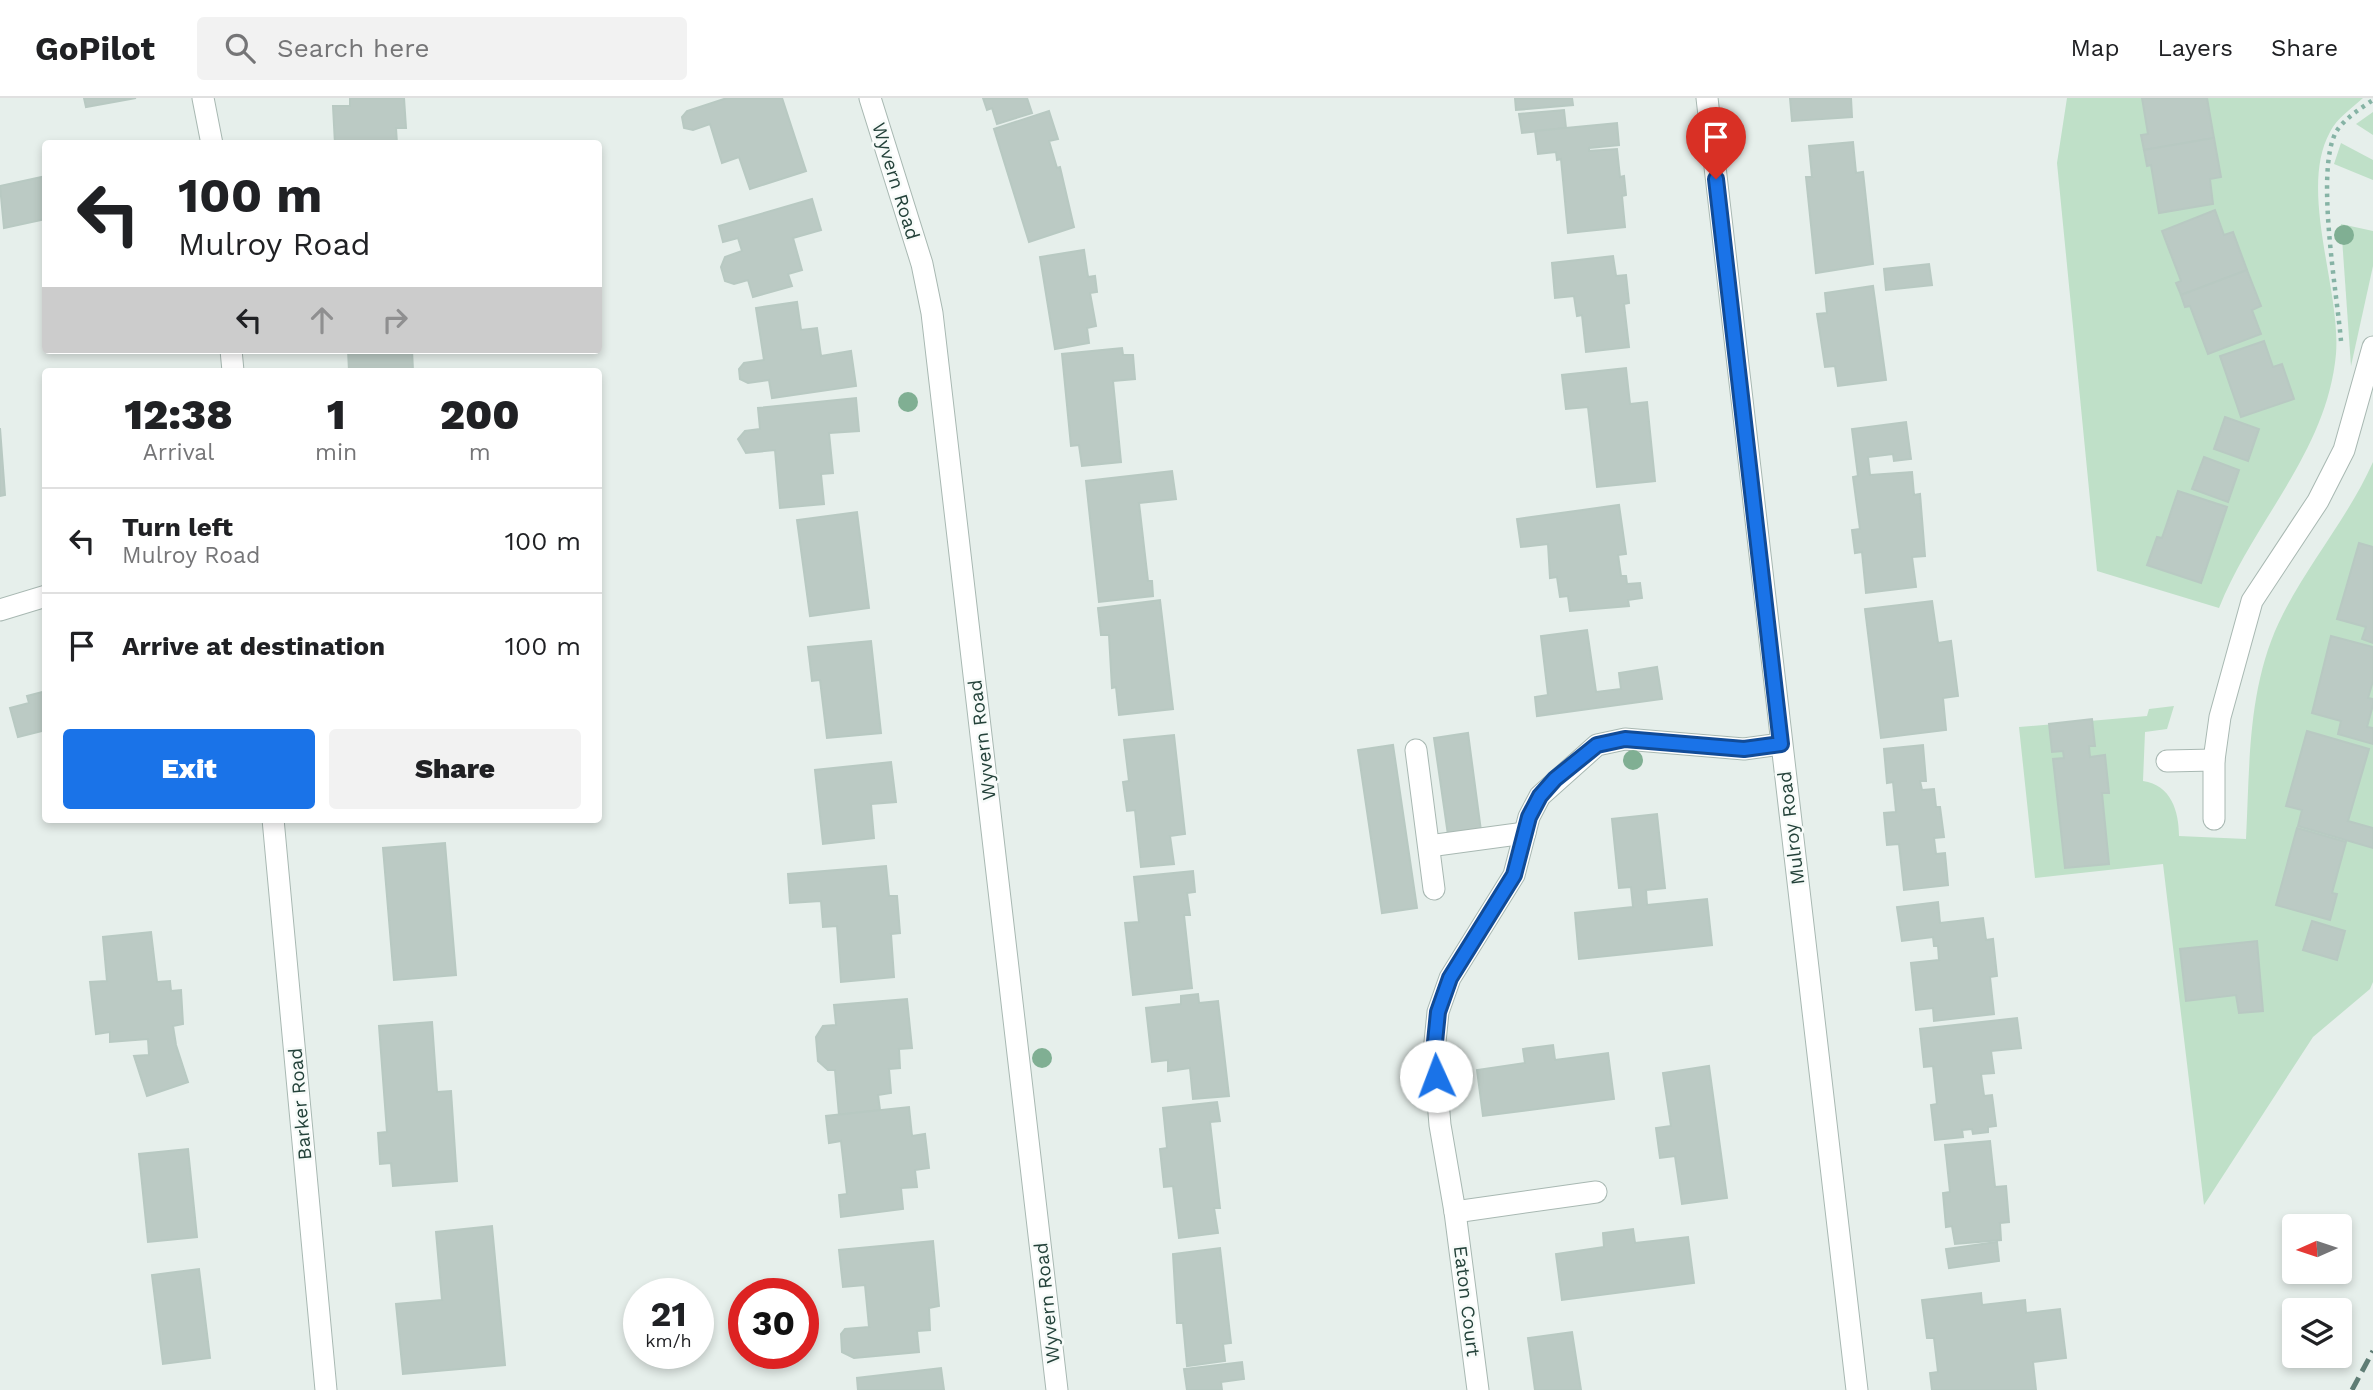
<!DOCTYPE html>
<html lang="en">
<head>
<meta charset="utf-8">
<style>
  body { margin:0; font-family:"Work Sans",sans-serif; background:#f2f2f2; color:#202124; height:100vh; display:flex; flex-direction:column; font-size:26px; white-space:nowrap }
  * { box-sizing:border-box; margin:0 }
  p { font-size:23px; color:#757577 }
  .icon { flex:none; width:38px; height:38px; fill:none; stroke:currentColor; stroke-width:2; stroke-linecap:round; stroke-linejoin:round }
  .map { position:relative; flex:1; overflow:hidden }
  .details { position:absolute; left:42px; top:270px; width:560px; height:455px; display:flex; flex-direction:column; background:#fff; border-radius:7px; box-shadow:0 4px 10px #0003 }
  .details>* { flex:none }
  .top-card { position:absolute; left:42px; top:42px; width:560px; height:214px; border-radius:7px; box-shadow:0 4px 10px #0003; background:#fff; color:#202124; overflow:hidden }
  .needle { width:46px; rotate:267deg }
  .tools { position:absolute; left:2282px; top:1116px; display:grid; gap:14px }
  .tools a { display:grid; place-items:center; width:70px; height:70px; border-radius:7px; background:#fff; box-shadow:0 4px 10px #0003; font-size:35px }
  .speed { position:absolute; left:623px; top:1180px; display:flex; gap:14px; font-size:35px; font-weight:700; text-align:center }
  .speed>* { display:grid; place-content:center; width:91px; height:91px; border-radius:50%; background:#fff; box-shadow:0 4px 10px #0003; line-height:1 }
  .speed small { font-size:18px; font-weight:400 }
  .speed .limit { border:10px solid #d22; background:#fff; color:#111 }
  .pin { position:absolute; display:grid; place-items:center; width:60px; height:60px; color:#fff; margin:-72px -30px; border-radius:50% 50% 50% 0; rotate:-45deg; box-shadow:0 0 7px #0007 }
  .pin .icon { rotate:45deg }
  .me { position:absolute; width:77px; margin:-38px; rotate:358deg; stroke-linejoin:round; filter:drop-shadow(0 0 5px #0008) }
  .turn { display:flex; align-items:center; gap:24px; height:147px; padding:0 21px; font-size:32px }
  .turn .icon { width:91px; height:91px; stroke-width:2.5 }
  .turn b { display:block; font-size:49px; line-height:60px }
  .lanes { display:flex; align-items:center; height:66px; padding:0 21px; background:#0003; justify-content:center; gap:35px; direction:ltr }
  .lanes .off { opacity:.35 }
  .eta { display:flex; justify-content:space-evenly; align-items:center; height:119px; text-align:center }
  .eta b { font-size:42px; font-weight:800; line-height:49px }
  .button { display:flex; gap:14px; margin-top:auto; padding:14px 21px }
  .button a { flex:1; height:80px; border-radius:7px; background:#1a73e8; color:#fff; font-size:28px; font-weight:800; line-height:80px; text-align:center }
  .button a+a { background:#f2f2f2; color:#202124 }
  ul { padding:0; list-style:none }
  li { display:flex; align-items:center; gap:21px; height:105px; padding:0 21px; border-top:2px solid #e0e0e0 }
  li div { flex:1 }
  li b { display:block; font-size:26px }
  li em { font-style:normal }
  header { display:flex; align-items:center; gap:42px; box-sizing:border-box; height:98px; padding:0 35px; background:#fff; border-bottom:2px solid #e0e0e0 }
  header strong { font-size:33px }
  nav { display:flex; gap:38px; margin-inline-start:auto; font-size:24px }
  .search { width:490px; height:63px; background:#f2f2f2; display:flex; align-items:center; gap:18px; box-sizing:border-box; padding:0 24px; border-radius:7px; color:#757577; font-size:26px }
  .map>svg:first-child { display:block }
  .green { fill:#bfe0c8 }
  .building { fill:#bbcac4; stroke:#b8c9c2; stroke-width:2 }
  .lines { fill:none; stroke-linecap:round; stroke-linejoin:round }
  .minor-casing { stroke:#a8b8b2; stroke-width:23 }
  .path { stroke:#86b3a5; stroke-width:4.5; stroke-dasharray:3.5 5; stroke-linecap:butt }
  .minor { stroke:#fff; stroke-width:21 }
  .rail { stroke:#5f7d75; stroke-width:5; stroke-dasharray:14 7; stroke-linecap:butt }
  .tree { fill:#80af93 }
  .route-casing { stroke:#114b97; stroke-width:18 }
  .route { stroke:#1a73e8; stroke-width:12 }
  .labels { text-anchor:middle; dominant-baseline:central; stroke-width:5; stroke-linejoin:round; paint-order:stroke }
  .street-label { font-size:19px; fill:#24423a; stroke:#f7fbf9 }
</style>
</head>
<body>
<header>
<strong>GoPilot</strong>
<div class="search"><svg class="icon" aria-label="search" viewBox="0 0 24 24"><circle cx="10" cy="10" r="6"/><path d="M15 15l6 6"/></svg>Search here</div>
<nav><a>Map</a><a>Layers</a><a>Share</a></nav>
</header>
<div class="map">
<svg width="2373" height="1292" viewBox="0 0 2373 1292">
  <rect width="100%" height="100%" fill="#e6efeb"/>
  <g class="green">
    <path d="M2067,0h296c-12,11 -26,20 -33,34 -32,58 11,157 6,222 -9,98 -82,166 -117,254l-122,-37 -40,-408z"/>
    <polygon points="2373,14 2373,37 2356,26"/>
    <polygon points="2341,45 2373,62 2373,82 2334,66"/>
    <polygon points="2341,126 2373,133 2373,168 2351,268"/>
    <path d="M2373,364v520l-3,7 -57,48 -109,168 -41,-341 -128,14 -16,-151 128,-11 2,-7 25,-3 -7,23 -22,3 -2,49c28,4 36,30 36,55l67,3c4,-76 1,-155 37,-225 27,-53 66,-98 90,-152z"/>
  </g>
  <g class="building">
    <polygon points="84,0 136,0 86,9"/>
    <polygon points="350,0 404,0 406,30 396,30 397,46 335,46 333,8 350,8"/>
    <polygon points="727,0 782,0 806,73 750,91 739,59 722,65 710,26 693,32 684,30 682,19 687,13"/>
    <polygon points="983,0 1027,0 1032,15 997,26 992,10 987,12"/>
    <polygon points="1515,0 1572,0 1573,7 1516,12"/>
    <polygon points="1790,0 1851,0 1852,19 1792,23"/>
    <polygon points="2142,0 2207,0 2214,40 2144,52 2141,37 2148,36"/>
    <polygon points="1564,12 1566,30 1522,35 1519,16"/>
    <polygon points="1049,13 1058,41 1049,43 1057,70 1060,69 1074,129 1029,144 994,31"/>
    <polygon points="1617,25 1619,47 1589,50 1589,53 1617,51 1620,79 1624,78 1626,97 1622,98 1625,129 1568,135 1561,61 1557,62 1556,54 1538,56 1535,33"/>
    <polygon points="2214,40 2221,79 2210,81 2213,106 2159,115 2151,67 2147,68 2144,52"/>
    <polygon points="1853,44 1856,75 1863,74 1873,166 1816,175 1806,79 1812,79 1809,48"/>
    <polygon points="46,78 46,121 4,130 0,88"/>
    <polygon points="812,101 821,132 793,140 802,172 788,176 792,188 753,199 748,182 734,186 725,183 721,169 725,159 742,153 738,140 723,144 719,128"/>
    <polygon points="2215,112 2224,137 2233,134 2247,172 2181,197 2176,185 2181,183 2162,133"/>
    <polygon points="1084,152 1088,179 1095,178 1097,194 1090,195 1096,228 1087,230 1089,245 1055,251 1040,159"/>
    <polygon points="1613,158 1616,178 1626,177 1629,205 1624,206 1629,249 1586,254 1582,217 1577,218 1574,198 1555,200 1552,165"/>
    <polygon points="1929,166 1932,187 1886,192 1884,171"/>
    <polygon points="2247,172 2261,208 2252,212 2261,236 2208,256 2190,208 2185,209 2181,197"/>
    <polygon points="1873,188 1886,282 1838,288 1835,268 1825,269 1817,216 1827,215 1825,195"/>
    <polygon points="797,204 801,232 817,230 821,258 851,253 856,288 772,300 769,282 748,285 740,281 739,271 744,265 764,262 756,210"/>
    <polygon points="2264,243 2273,269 2282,266 2294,301 2241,319 2220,258"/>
    <polygon points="1122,250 1123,257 1133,257 1135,281 1113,283 1121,364 1082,368 1079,347 1071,348 1062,256"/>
    <polygon points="348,252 412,252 413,273 349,273"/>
    <polygon points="1626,270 1630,306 1647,304 1655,383 1597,389 1588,309 1566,311 1562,277"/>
    <polygon points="856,300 859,333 829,335 833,375 821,376 824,406 780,410 775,352 746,355 738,341 745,333 760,331 758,310"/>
    <polygon points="2225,319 2259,331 2248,363 2214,351"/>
    <polygon points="1906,324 1911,361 1894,363 1893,356 1868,359 1870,377 1912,374 1914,397 1920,396 1925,458 1912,459 1916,489 1866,495 1862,454 1855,455 1852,432 1860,431 1853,379 1858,378 1852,331"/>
    <polygon points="0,330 5,397 0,398"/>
    <polygon points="2204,359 2239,372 2228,404 2192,391"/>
    <polygon points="1172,373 1176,401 1139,405 1148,483 1152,483 1153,498 1099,504 1086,383"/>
    <polygon points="2178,393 2227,409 2201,485 2147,467 2157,439 2162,440"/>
    <polygon points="1619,407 1626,456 1618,457 1621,478 1626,478 1627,486 1640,485 1642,500 1628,502 1629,508 1570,513 1568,498 1560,499 1557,479 1550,480 1548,446 1521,449 1517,421"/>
    <polygon points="857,414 869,510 810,518 797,422"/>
    <polygon points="2359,445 2373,449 2373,545 2362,541 2366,529 2337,521"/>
    <polygon points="1160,502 1173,611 1119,617 1116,589 1112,590 1109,537 1101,537 1098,510"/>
    <polygon points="1932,503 1938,545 1951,543 1958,598 1943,600 1946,632 1881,640 1865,511"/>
    <polygon points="1587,532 1596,594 1621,591 1619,575 1657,569 1662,601 1537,618 1535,599 1548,597 1541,538"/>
    <polygon points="2331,538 2373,549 2373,583 2368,600 2373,601 2373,607 2367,629 2373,630 2373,646 2338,636 2341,623 2312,615"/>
    <polygon points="871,543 881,635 827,640 820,582 812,583 808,549"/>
    <polygon points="46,593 46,632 18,639 10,610 29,605 27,598"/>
    <polygon points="2092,621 2095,648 2089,648 2090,659 2105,657 2109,695 2102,695 2109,766 2065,770 2053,661 2064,660 2063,653 2052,654 2049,626"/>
    <polygon points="2307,633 2369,651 2348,723 2373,730 2373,750 2298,728 2302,712 2286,708"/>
    <polygon points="1468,635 1481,733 1448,737 1434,640"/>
    <polygon points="1174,637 1185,736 1170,738 1174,766 1141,769 1135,712 1127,713 1123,684 1129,683 1124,642"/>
    <polygon points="1393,647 1417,810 1382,815 1358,652"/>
    <polygon points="1923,647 1926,683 1920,683 1922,692 1934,691 1936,709 1940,709 1944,739 1934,740 1936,756 1945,755 1948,787 1904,792 1899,746 1887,747 1884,715 1896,714 1893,684 1887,685 1884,651"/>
    <polygon points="891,664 896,704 871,706 874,740 823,746 815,672"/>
    <polygon points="1657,716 1665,790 1646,792 1647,807 1707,801 1712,847 1579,861 1575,815 1633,809 1631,789 1619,790 1612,721"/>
    <polygon points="2297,730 2346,744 2332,795 2337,796 2330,822 2276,807"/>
    <polygon points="445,745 456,877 394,882 383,750"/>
    <polygon points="886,768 889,798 897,798 900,835 891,836 894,879 841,884 837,828 823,829 821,803 790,805 788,776"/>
    <polygon points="1193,773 1195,794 1187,795 1190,817 1184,817 1192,890 1133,897 1125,825 1139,824 1134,779"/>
    <polygon points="1938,804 1940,825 1983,820 1986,842 1993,841 1997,878 1990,879 1994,916 1934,923 1933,910 1916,912 1911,865 1939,862 1938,848 1934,848 1933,839 1902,843 1897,809"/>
    <polygon points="2312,823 2345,833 2337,862 2303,852"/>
    <polygon points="151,834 157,884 170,883 171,893 181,892 183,926 173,928 176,947 188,984 147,998 134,958 149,957 148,941 110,944 110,934 96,936 90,884 107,883 103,839"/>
    <polygon points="2257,843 2263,913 2239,915 2236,897 2186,903 2180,851"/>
    <polygon points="1198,896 1199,905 1218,903 1229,998 1193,1001 1190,970 1168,973 1168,962 1152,964 1146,910 1181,906 1181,898"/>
    <polygon points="907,901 912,950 899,951 900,970 889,971 891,995 878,997 880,1012 839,1017 835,972 828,972 818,963 816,939 823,928 836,927 834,907"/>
    <polygon points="2017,920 2021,950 1991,953 1994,975 1981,976 1984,998 1992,997 1996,1028 1988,1029 1988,1034 1973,1036 1972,1031 1962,1032 1963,1039 1935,1042 1931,1007 1937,1006 1933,968 1924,969 1920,931"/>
    <polygon points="432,924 437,994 451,993 457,1083 393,1088 391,1065 380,1066 378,1035 387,1034 379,928"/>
    <polygon points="1553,947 1555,962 1608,955 1614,1001 1483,1018 1477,972 1525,965 1523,951"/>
    <polygon points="1709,968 1727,1100 1682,1106 1675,1058 1660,1060 1656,1030 1671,1028 1663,975"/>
    <polygon points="1217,1004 1220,1023 1210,1024 1220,1110 1214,1110 1218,1135 1179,1140 1173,1088 1164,1089 1160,1051 1167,1050 1163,1010"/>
    <polygon points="909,1009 912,1038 925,1036 929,1070 915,1072 917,1089 901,1090 903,1111 841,1119 839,1097 847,1096 841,1043 829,1045 826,1018"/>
    <polygon points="1990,1043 1995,1089 2006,1088 2009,1124 2000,1125 2001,1142 1955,1146 1952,1128 1946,1129 1943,1095 1950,1094 1945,1047"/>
    <polygon points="188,1051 197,1139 148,1144 139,1056"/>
    <polygon points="492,1128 505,1267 403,1276 396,1206 442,1202 436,1134"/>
    <polygon points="1633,1131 1635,1145 1688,1139 1694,1185 1562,1202 1556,1156 1604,1149 1603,1135"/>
    <polygon points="933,1143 939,1208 929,1210 930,1232 917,1233 919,1254 854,1260 842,1254 841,1236 845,1231 869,1229 865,1187 843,1189 839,1152"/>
    <polygon points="1997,1144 1999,1163 1949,1170 1946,1151"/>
    <polygon points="1220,1150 1231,1245 1223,1246 1225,1263 1187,1268 1183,1225 1177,1225 1173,1156"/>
    <polygon points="199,1171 210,1260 163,1266 152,1177"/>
    <polygon points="1981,1195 1982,1207 2025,1202 2026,1215 2060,1211 2066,1260 2033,1264 2036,1292 1932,1292 1930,1275 1938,1274 1934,1240 1927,1240 1922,1202"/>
    <polygon points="1572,1234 1581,1292 1535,1292 1528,1240"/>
    <polygon points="1242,1264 1244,1281 1221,1284 1222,1292 1187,1292 1184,1271"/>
    <polygon points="941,1270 944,1292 858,1292 857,1280"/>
  </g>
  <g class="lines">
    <g class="minor-casing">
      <g id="minor">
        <polyline points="203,0 212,46"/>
        <polyline points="870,0 922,166 932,215 1057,1292"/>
        <polyline points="1707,0 1857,1292"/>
        <polyline points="231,252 233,273"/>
        <polyline points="0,512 46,498"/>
        <polyline points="1416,652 1434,791"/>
        <polyline points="2167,663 2214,662"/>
        <polyline points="273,721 326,1292"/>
        <polyline points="2214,721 2214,662 2220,619 2252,503 2318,403 2344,352 2373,249"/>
        <polyline points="1429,748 1525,735"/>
        <polyline points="1455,1114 1596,1094"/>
        <polyline points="1478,1292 1455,1114 1440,1027 1434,954 1438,914 1450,880 1514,777 1529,719 1540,698 1597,647 1625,641 1744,651 1781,646"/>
      </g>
    </g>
    <path class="path" d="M2341,243c-4,-48 -26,-170 -5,-209 8,-13 25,-24 37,-32"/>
    <use href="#minor" class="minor"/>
    <polyline class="rail" points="2352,1292 2373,1253"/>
  </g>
  <g class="tree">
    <circle cx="2344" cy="137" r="10"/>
    <circle cx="908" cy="304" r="10"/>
    <circle cx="1633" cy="662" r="10"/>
    <circle cx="1042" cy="960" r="10"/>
  </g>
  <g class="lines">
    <g class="route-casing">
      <polyline id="route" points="1436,978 1434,954 1438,914 1450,880 1514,777 1529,719 1540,698 1555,681 1597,647 1625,641 1744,651 1781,646 1716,81"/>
    </g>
    <use href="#route" class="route"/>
  </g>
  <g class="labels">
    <g class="street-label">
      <text transform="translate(896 83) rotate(73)">Wyvern Road</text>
      <text transform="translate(982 642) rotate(-97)">Wyvern Road</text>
      <text transform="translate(1791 730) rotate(-97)">Mulroy Road</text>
      <text transform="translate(300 1006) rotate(-95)">Barker Road</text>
      <text transform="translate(1467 1203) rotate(83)">Eaton Court</text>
      <text transform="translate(1047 1205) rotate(-96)">Wyvern Road</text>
    </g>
  </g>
</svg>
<div class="tools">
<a><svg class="needle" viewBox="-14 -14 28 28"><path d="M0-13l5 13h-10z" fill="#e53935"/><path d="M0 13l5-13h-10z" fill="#757577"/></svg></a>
<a><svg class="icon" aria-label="layers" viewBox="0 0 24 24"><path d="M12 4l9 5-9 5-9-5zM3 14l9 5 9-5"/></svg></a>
</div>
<div class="speed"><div>21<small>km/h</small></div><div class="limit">30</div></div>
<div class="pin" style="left:1716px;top:81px;background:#d93025"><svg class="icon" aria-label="arrive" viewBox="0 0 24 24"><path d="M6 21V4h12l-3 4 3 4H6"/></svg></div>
<svg class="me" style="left:1436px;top:978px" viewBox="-20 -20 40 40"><circle r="19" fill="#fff"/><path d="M0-13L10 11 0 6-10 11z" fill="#1a73e8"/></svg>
<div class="top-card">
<div class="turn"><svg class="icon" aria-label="left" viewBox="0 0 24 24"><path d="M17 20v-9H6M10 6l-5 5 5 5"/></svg><div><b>100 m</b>Mulroy Road</div></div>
<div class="lanes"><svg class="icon" aria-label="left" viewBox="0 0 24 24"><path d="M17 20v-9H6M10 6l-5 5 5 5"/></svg><svg class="icon off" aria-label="ahead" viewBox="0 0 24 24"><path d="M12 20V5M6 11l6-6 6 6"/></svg><svg class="icon off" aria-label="right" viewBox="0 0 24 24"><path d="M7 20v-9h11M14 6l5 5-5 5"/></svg></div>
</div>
<section class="details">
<div class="eta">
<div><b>12:38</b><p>Arrival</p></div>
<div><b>1</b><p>min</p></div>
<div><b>200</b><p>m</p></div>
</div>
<ul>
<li><svg class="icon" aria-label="left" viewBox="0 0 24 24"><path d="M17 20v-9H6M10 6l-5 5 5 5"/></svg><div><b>Turn left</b><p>Mulroy Road</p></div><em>100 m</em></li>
<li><svg class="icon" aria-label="arrive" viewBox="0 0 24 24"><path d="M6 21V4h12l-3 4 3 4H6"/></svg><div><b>Arrive at destination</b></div><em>100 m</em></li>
</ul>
<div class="button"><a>Exit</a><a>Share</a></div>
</section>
</div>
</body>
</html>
